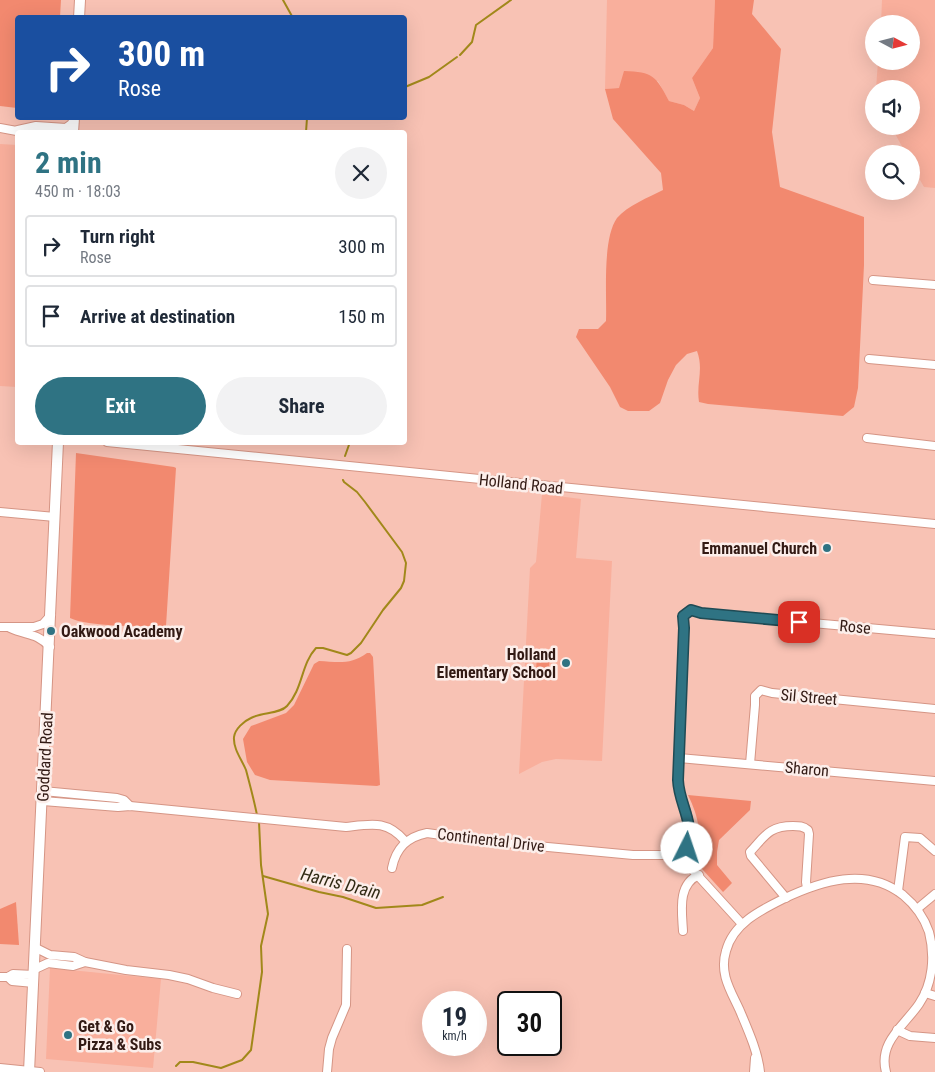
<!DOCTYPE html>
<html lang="en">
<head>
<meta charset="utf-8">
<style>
  body { margin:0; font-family:"Roboto Condensed",sans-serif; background:#f2f2f3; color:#1f2937; height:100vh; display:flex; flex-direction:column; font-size:19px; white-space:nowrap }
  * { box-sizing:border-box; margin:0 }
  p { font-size:16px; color:#747a83 }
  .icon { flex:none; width:28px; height:28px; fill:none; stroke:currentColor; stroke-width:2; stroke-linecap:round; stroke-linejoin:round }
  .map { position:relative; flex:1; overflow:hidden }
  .details { position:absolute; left:15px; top:130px; width:392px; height:315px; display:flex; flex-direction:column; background:#fff; border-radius:5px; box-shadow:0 5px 20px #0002 }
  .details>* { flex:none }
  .hud { position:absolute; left:15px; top:15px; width:392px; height:105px; border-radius:5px; box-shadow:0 5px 20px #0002; background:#1a4fa0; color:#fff; overflow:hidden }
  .needle { width:32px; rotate:97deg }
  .controls { position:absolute; left:865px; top:15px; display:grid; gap:10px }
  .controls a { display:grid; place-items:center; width:55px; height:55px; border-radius:50%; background:#fff; box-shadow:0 5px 20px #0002; font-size:25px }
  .speed { position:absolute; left:422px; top:991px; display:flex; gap:10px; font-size:25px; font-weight:700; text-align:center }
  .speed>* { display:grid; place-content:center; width:65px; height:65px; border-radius:50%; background:#fff; box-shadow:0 5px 20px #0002; line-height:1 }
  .speed small { font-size:12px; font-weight:400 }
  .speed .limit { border:2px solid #111; border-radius:8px; background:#fff; color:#111 }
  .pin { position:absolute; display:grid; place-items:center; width:42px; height:42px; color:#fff; margin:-21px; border-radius:10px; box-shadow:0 2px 8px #0006 }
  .me { position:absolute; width:55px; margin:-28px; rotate:4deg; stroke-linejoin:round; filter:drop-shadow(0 0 4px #0008) }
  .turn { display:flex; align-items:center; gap:18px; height:105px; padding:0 20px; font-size:22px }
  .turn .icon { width:65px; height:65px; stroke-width:2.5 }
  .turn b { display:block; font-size:35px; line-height:42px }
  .round { display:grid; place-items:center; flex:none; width:52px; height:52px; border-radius:26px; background:#f2f2f3 }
  .summary { display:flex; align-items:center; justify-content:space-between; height:85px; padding:0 20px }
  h1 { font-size:30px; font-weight:700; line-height:38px; color:#2f7383 }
  .cta { display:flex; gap:10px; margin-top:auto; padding:10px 20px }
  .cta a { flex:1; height:58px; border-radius:30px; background:#2f7383; color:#fff; font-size:20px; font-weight:700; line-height:58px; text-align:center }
  .cta a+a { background:#f2f2f3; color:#1f2937 }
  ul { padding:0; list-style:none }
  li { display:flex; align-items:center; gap:15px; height:62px; margin:0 10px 8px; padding:0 10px; border:2px solid #e0e1e3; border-radius:5px }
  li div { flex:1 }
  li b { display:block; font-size:19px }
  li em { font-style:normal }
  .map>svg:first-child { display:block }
  .built { fill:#f9af9c }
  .green { fill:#f2896f }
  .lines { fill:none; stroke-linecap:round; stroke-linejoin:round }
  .stream { stroke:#a1881a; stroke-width:2 }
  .minor-casing { stroke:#d59585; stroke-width:10 }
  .major-casing { stroke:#d59585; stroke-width:12 }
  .minor { stroke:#fff; stroke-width:8 }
  .major { stroke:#fff; stroke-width:10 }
  .route-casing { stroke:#1f4b55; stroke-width:12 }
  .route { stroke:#2f7383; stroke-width:9 }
  .poi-dot { fill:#2f7383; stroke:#fceeea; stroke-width:2 }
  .labels { text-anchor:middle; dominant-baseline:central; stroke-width:5; stroke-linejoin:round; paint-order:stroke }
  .street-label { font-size:16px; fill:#321a14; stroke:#fceeea }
  .poi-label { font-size:16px; font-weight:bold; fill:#321a14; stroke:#fceeea; text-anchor:end }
  .water-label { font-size:18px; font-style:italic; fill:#312b15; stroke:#fceeea }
</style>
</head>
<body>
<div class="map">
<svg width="935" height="1072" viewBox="0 0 935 1072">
  <rect width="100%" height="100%" fill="#f8c2b4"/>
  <g class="built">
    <polygon points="607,0 715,0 713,48 692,78 700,98 694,111 684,105 669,101 658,81 619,88 605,89"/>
    <polygon points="882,0 935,0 935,188 924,187 911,164 911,154 906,154 891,126 911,126 911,89 876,89 878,61 911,61 911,24 881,24"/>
    <polygon points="0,144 17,145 17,387 0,386"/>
    <polygon points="542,494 581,499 576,558 612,561 602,761 556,759 542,762 519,774 530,568 536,562"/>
    <polygon points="50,968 161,979 153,1068 46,1059"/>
  </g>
  <g class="green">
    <polygon points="0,0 61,0 60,17 18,18 17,108 0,106"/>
    <path d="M715,0h39l-2,14 29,35 -9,83 8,55 84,30v48l-6,123 -4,19 -11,9 -135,-12 -9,-2c-3,-19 5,-32 -2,-51l-10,3 -11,11 -8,15 -8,23 -11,8h-21l-8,-4 -10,-20 -34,-50 3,-8h19l8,-8c1,-26 -4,-82 11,-103 10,-12 32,-21 46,-28l-2,-17 -48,-54 -8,-30 14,-1 5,-17c29,1 32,5 45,30l15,4 10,6 6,-13 -8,-20 21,-30z"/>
    <path d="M76,453l98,14 2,1 -10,158 -3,1c-22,-1 -75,0 -93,-9z"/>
    <path d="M367,653h3l3,4 7,128 -3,1 -107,-6 -15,-5 -8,-13 -4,-23 8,-13 35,-13 8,-8 20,-41 5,-3c19,1 32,4 48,-8z"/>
    <polygon points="537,655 550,656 548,675 545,676 536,671"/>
    <path d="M688,795l63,6 -1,9 -31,30 -2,12v13l15,18 -9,9 -30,-33c10,-24 6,-41 -5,-64z"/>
    <polygon points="16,902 19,945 0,944 0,909"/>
  </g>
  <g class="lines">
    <g class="stream">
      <polyline points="283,0 293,18"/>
      <polyline points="460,55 472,42 476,25 511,0"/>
      <polyline points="405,87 429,77 457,57"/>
      <polyline points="306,132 307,118"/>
      <polyline points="345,456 350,442"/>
      <path d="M257,815c-3,-15 -7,-30 -11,-45 -4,-10 -13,-21 -12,-33 1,-8 10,-16 17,-19 11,-6 29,-4 36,-12 16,-17 14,-42 29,-58h7l24,7 4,-2 10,-10 22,-33 18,-22 3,-7 2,-18 -4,-11 -37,-50 -8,-10 -13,-10 -1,-2"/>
      <polyline points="263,876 319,892 343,897 376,908 422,905 443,897"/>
      <polyline points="176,1066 180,1062 193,1062 221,1068 242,1060 251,1050 262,972 261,946 268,914 261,865 259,822"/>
    </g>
    <g class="minor-casing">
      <g id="minor">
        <polyline points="0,128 22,132"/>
        <polyline points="18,130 36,126 66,128 74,122"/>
        <polyline points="873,280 935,285"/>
        <polyline points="869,359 935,365"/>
        <polyline points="867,438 935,446"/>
        <polyline points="107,442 935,524"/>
        <polyline points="0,512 55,517"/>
        <polyline points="0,627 34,627 43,624 51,615"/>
        <path d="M10,628c17,8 26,4 40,19"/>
        <polyline points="679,758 935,781"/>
        <polyline points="750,764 755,705 755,696 761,690 772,693 935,709"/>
        <polyline points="43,791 117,798 124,800 130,806"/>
        <path d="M43,801l75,6 12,-1 216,21c26,-3 41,-7 59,14"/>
        <path d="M682,861c7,-17 10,-32 4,-50 -3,-11 -8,-19 -8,-31l6,-152c-3,-16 2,-19 17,-15l234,21"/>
        <path d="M392,868c4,-20 15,-31 35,-35l57,8 149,14h32l17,6 8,6 52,57"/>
        <polyline points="898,891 905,837 920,838 935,851"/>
        <path d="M786,898l-35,-42 -1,-4c15,-16 19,-26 43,-26 6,0 10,0 15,4l1,4 -3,48 1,6"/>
        <polyline points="917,909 935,894"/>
        <path d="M683,931c-1,-19 -6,-47 16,-56"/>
        <polyline points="85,962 126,970 169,975 188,979 213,988 237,994"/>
        <polyline points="35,969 48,963 73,966 85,962 74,957 50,955 36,948"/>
        <polyline points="0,977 8,977 13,974 34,975"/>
        <polyline points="8,977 12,981 34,983"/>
        <polyline points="925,993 935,996"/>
        <polyline points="897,1030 910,1036 935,1038"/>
        <polyline points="0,1068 40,1072"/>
        <polyline points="327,1072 329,1049 332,1038 346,1005 347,949"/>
        <polyline points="754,1072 755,1058"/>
        <path d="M760,1072c-2,-20 -12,-42 -20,-61 -9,-20 -21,-37 -14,-60 7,-27 33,-40 57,-52 38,-18 83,-33 120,-4 12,10 21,22 26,37 6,24 4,51 -10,72 -15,22 -41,38 -33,68"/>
      </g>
    </g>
    <g class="major-casing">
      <g id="major">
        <polyline points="79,18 80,0"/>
        <polyline points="73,132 74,118"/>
        <polyline points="29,1072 58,442"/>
      </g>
    </g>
    <use href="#minor" class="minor"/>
    <use href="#major" class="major"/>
  </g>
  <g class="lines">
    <g class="route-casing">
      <path id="route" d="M687,848c8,-27 -8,-43 -9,-68l6,-152 -1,-12 8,-6 10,3 98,9"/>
    </g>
    <use href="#route" class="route"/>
  </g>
  <g class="poi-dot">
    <circle cx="827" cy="548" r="5"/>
    <circle cx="51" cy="631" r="5"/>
    <circle cx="566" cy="663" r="5"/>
    <circle cx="68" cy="1035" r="5"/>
  </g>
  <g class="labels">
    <g class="street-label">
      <text transform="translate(521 484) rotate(6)">Holland Road</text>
      <text transform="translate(855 627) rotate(5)">Rose</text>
      <text transform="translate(809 697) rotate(5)">Sil Street</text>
      <text transform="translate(45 757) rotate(-87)">Goddard Road</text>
      <text transform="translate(807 769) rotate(5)">Sharon</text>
      <text transform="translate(491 840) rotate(7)">Continental Drive</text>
    </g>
    <g class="poi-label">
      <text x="817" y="548">Emmanuel Church</text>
      <text x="61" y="631" text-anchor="start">Oakwood Academy</text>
      <text x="556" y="654">Holland<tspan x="556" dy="18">Elementary School</tspan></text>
      <text x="78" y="1026" text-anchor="start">Get &amp; Go<tspan x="78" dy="18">Pizza &amp; Subs</tspan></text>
    </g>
    <g class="water-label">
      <text transform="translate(341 883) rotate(14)">Harris Drain</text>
    </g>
  </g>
</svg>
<div class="controls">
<a><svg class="needle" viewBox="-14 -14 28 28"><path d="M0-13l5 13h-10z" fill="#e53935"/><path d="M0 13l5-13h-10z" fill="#747a83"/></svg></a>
<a><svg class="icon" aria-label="sound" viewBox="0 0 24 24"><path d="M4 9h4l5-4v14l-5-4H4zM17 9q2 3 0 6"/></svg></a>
<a><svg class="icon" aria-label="search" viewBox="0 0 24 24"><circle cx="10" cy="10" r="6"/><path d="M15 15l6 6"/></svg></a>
</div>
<div class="speed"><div>19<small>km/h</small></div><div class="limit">30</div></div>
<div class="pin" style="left:799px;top:622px;background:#d93025"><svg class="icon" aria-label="arrive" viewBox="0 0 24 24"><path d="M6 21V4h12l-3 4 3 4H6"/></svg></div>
<svg class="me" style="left:687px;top:848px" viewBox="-20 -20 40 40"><circle r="19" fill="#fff"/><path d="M0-13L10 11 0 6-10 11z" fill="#2f7383"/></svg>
<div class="hud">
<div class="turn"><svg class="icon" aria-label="right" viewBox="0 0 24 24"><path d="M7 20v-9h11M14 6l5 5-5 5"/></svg><div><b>300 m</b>Rose</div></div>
</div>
<section class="details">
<div class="summary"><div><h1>2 min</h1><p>450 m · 18:03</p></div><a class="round"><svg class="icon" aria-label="close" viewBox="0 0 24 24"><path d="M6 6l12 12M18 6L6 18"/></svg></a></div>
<ul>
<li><svg class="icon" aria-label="right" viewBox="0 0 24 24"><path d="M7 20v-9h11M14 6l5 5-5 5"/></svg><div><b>Turn right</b><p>Rose</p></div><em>300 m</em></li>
<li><svg class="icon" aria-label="arrive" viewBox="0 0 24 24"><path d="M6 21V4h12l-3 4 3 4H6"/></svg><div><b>Arrive at destination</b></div><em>150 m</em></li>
</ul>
<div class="cta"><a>Exit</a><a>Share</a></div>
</section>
</div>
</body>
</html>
